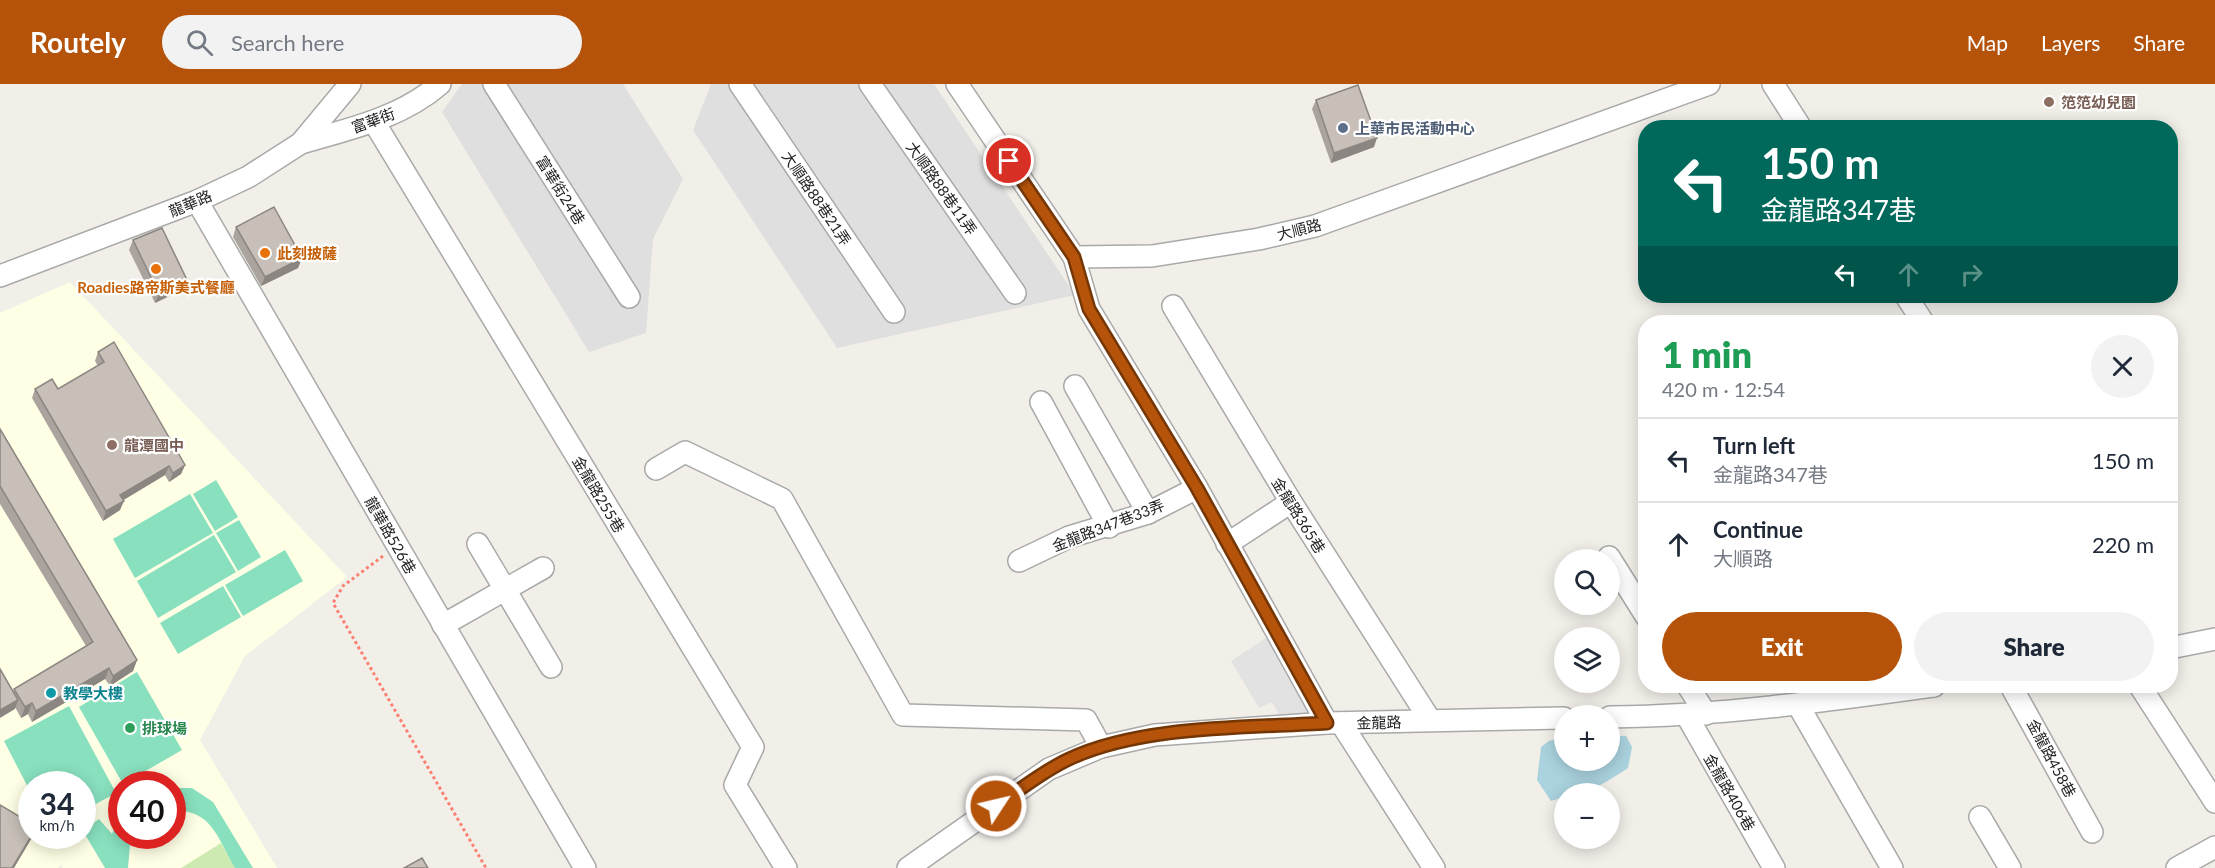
<!DOCTYPE html>
<html lang="en">
<head>
<meta charset="utf-8">
<style>
  body { margin:0; font-family:Lato,"Noto Sans TC",sans-serif; background:#f2f2f3; color:#1f2937; height:100vh; display:flex; flex-direction:column; font-size:22px; white-space:nowrap }
  * { box-sizing:border-box; margin:0 }
  p { font-size:20px; color:#747a83 }
  .icon { flex:none; width:33px; height:33px; fill:none; stroke:currentColor; stroke-width:2; stroke-linecap:round; stroke-linejoin:round }
  .map { position:relative; flex:1; overflow:hidden }
  .drawer { position:absolute; left:1638px; top:231px; width:540px; height:378px; display:flex; flex-direction:column; background:#fff; border-radius:24px; box-shadow:0 3px 15px #0003 }
  .drawer>* { flex:none }
  .hud { position:absolute; left:1638px; top:36px; width:540px; height:183px; border-radius:24px; box-shadow:0 3px 15px #0003; background:#00695c; color:#fff; overflow:hidden }
  .controls { position:absolute; left:1554px; top:465px; display:grid; gap:12px }
  .controls a { display:grid; place-items:center; width:66px; height:66px; border-radius:50%; background:#fff; box-shadow:0 3px 15px #0003; font-size:30px }
  .speed { position:absolute; left:18px; top:687px; display:flex; gap:12px; font-size:30px; font-weight:700; text-align:center }
  .speed>* { display:grid; place-content:center; width:78px; height:78px; border-radius:50%; background:#fff; box-shadow:0 3px 15px #0003; line-height:1 }
  .speed small { font-size:15px; font-weight:400 }
  .speed .limit { border:9px solid #d22; background:#fff; color:#111 }
  .pin { position:absolute; display:grid; place-items:center; width:51px; height:51px; color:#fff; margin:-26px; border:3px solid #fff; border-radius:50%; box-shadow:0 2px 6px #0007 }
  .me { position:absolute; width:66px; margin:-33px; rotate:55deg; stroke-linejoin:round; filter:drop-shadow(0 0 4px #0008) }
  .turn { display:flex; align-items:center; gap:21px; height:126px; padding:0 24px; font-size:27px }
  .turn .icon { width:78px; height:78px; stroke-width:2.5 }
  .turn b { display:block; font-size:42px; line-height:51px }
  .lanes { display:flex; align-items:center; height:57px; padding:0 24px; background:#0003; justify-content:center; gap:30px; direction:ltr }
  .lanes .off { opacity:.35 }
  .round { display:grid; place-items:center; flex:none; width:63px; height:63px; border-radius:32px; background:#f2f2f3 }
  .head { display:flex; align-items:center; justify-content:space-between; height:102px; padding:0 24px }
  h1 { font-size:36px; font-weight:800; line-height:45px; color:#1e9e55 }
  .primary-button { display:flex; gap:12px; margin-top:auto; padding:12px 24px }
  .primary-button a { flex:1; height:69px; border-radius:36px; background:#b45309; color:#fff; font-size:24px; font-weight:800; line-height:69px; text-align:center }
  .primary-button a+a { background:#f2f2f3; color:#1f2937 }
  ul { padding:0; list-style:none }
  li { display:flex; align-items:center; gap:18px; height:84px; padding:0 24px; border-top:2px solid #e0e1e3 }
  li div { flex:1 }
  li b { display:block; font-size:22px }
  li em { font-style:normal }
  header { display:flex; align-items:center; gap:36px; box-sizing:border-box; height:84px; padding:0 30px; background:#b45309; color:#fff }
  header strong { font-size:28px }
  nav { display:flex; gap:33px; margin-inline-start:auto; font-size:21px }
  .search { width:420px; height:54px; background:#f2f2f3; display:flex; align-items:center; gap:15px; box-sizing:border-box; padding:0 21px; border-radius:33px; color:#747a83; font-size:22px }
  .map>svg:first-child { display:block }
  .residential { fill:#e0dfdf }
  .education { fill:#ffffe5; fill-rule:evenodd }
  .grass { fill:#cdebb0 }
  .pitch { fill:#88e0be }
  .parking { fill:#e2e2e2 }
  .water { fill:#aad3df }
  .lines { fill:none; stroke-linecap:round; stroke-linejoin:round }
  .minor-casing { stroke:#a9a9a9; stroke-width:24 }
  .path { stroke:#fa8072; stroke-width:3; stroke-dasharray:3 3; stroke-linecap:butt }
  .minor { stroke:#fff; stroke-width:21 }
  .wall { fill:#aba49e }
  .shaded-wall { fill:#8b8681 }
  .building { fill:#c7bfb8; stroke:#8b8681; stroke-width:1.5 }
  .route-casing { stroke:#753606; stroke-width:15 }
  .route { stroke:#b45309; stroke-width:10 }
  .education-dot { fill:#8d6e63; stroke:#fff; stroke-width:2 }
  .service-dot { fill:#5c6f8a; stroke:#fff; stroke-width:2 }
  .food-dot { fill:#e8710a; stroke:#fff; stroke-width:2 }
  .culture-dot { fill:#0f9aa8; stroke:#fff; stroke-width:2 }
  .leisure-dot { fill:#2e9e5b; stroke:#fff; stroke-width:2 }
  .labels { text-anchor:middle; dominant-baseline:central; stroke-width:4.5; stroke-linejoin:round; paint-order:stroke }
  .education-label { font-size:15px; font-weight:bold; fill:#785e54; stroke:#fff; text-anchor:start }
  .street-label { font-size:15px; fill:#222; stroke:#fff }
  .service-label { font-size:15px; font-weight:bold; fill:#4e5e75; stroke:#fff; text-anchor:start }
  .food-label { font-size:15px; font-weight:bold; fill:#c56008; stroke:#fff; text-anchor:start }
  .culture-label { font-size:15px; font-weight:bold; fill:#0d838f; stroke:#fff; text-anchor:start }
  .leisure-label { font-size:15px; font-weight:bold; fill:#27864d; stroke:#fff; text-anchor:start }
</style>
</head>
<body>
<header>
<strong>Routely</strong>
<div class="search"><svg class="icon" aria-label="search" viewBox="0 0 24 24"><circle cx="10" cy="10" r="6"/><path d="M15 15l6 6"/></svg>Search here</div>
<nav><a>Map</a><a>Layers</a><a>Share</a></nav>
</header>
<div class="map">
<svg width="2215" height="784" viewBox="0 0 2215 784">
  <rect width="100%" height="100%" fill="#f2efe9"/>
  <g class="residential">
    <polygon points="462,0 623,0 683,95 653,155 646,249 589,268 442,28"/>
    <polygon points="711,0 934,0 1075,211 837,264 693,46"/>
  </g>
  <path class="education" d="M70,198l277,295 -102,79 -45,84 77,128h-214l-2,-4 -3,4h-58v-555zM32,700h50v52h-50zM122,700h50v52h-50z"/>
  <polygon class="grass" points="221,759 235,784 181,784"/>
  <g class="pitch">
    <polygon points="216,396 238,433 215,447 193,410"/>
    <polygon points="190,410 213,449 135,494 113,455"/>
    <polygon points="239,436 261,473 238,487 216,449"/>
    <polygon points="214,451 236,488 158,534 137,497"/>
    <polygon points="285,466 303,497 243,532 225,501"/>
    <polygon points="223,502 241,533 178,570 160,539"/>
    <polygon points="137,588 182,666 123,700 79,623"/>
    <polygon points="69,622 116,709 83,727 82,700 32,700 31,709 4,657"/>
    <path d="M173,704h19l21,14 40,66h-18c-19,-32 -22,-57 -62,-58z"/>
    <polygon points="121,728 122,752 133,752 130,761 128,784 105,784 83,747 99,735 112,750"/>
  </g>
  <polygon class="parking" points="1269,552 1309,621 1308,630 1283,637 1272,618 1259,624 1231,577"/>
  <path class="water" d="M1610,652h16l6,11 -4,21c-20,13 -38,26 -64,26v3l-13,4 -14,-21 4,-33 8,-6 15,-4v23h46z"/>
  <g class="lines">
    <g class="minor-casing">
      <g id="minor">
        <polyline points="494,0 629,213"/>
        <polyline points="740,0 894,228"/>
        <polyline points="870,0 1015,209"/>
        <polyline points="957,0 1074,173 1152,172 1259,155 1315,142 1709,0"/>
        <polyline points="1773,0 1801,44"/>
        <polyline points="374,38 753,663 735,701 786,784"/>
        <path d="M301,59c48,-14 100,-25 139,-59"/>
        <polyline points="197,117 585,784"/>
        <polyline points="1074,173 1089,225 1197,404 1327,639"/>
        <polyline points="0,192 197,117 248,93 301,59 350,0"/>
        <polyline points="1906,212 1923,238"/>
        <polyline points="1173,222 1291,418 1430,636"/>
        <polyline points="1075,302 1148,429"/>
        <polyline points="1041,318 1109,443"/>
        <polyline points="656,385 685,368 782,415 903,631 1086,636 1101,663"/>
        <polyline points="478,460 551,583"/>
        <polyline points="1227,460 1291,418"/>
        <polyline points="1609,473 1646,532"/>
        <polyline points="1019,477 1069,453 1148,429 1197,404"/>
        <polyline points="443,541 543,484"/>
        <polyline points="2170,564 2215,555"/>
        <polyline points="1688,602 1706,630"/>
        <polyline points="2011,602 2092,748"/>
        <polyline points="2140,602 2215,718"/>
        <polyline points="1798,621 1892,784"/>
        <polyline points="1687,632 1774,784"/>
        <path d="M1610,633c109,-1 216,-16 324,-31"/>
        <polyline points="1341,639 1434,784"/>
        <polyline points="1980,733 2010,784"/>
        <polyline points="908,784 1049,685 1101,663 1155,651 1327,639 1564,634"/>
        <polyline points="2177,784 2215,763"/>
      </g>
    </g>
    <polyline class="path" points="383,472 343,502 333,519 486,784"/>
    <use href="#minor" class="minor"/>
  </g>
  <g class="wall">
    <polygon points="1316,16 1374,63 1331,79 1312,25"/>
    <polygon points="236,143 302,174 298,184 261,202 233,153"/>
    <polygon points="133,156 184,205 155,219 129,166"/>
    <polygon points="98,268 185,381 181,390 169,398 165,391 123,416 120,426 103,437 32,314 35,305 58,305 98,282 95,277"/>
    <polygon points="0,345 137,576 133,587 110,602 105,595 32,638 28,630 21,634 15,623 15,625 13,608 14,605 86,562 0,420"/>
  </g>
  <g class="shaded-wall">
    <polygon points="1377,54 1374,63 1331,79 1334,69"/>
    <polygon points="302,174 298,184 261,202 265,193"/>
    <polygon points="187,196 184,205 155,219 159,210"/>
    <polygon points="185,381 181,390 169,398 173,389"/>
    <polygon points="169,382 165,391 117,420 120,411"/>
    <polygon points="124,417 120,426 103,437 106,427"/>
    <polygon points="137,576 133,587 110,602 113,592"/>
    <polygon points="109,584 105,595 32,638 36,627"/>
    <polygon points="18,616 15,625 0,634 0,626"/>
    <polygon points="32,619 28,630 21,634 25,623"/>
    <polygon points="32,751 33,752 14,784 12,784"/>
  </g>
  <g class="building">
    <polygon points="1358,1 1377,54 1334,69 1316,16"/>
    <polygon points="274,123 302,174 265,193 236,143"/>
    <polygon points="162,144 187,196 159,210 133,156"/>
    <polygon points="114,258 185,381 173,389 169,382 120,411 124,417 106,427 35,305 52,295 58,305 104,278 98,268"/>
    <polygon points="0,345 137,576 113,592 109,584 36,627 32,619 25,623 14,605 93,558 0,402"/>
    <polygon points="0,585 18,616 0,626"/>
    <polygon points="0,721 32,740 32,751 12,784 0,784"/>
    <polygon points="422,774 428,784 404,784"/>
  </g>
  <g class="lines">
    <g class="route-casing">
      <path id="route" d="M996,722c24,-16 47,-35 73,-47 73,-34 177,-31 258,-36l-130,-235 -108,-179 -15,-52 -65,-96"/>
    </g>
    <use href="#route" class="route"/>
  </g>
  <g class="education-dot">
    <circle cx="2049" cy="18" r="6"/>
    <circle cx="112" cy="361" r="6"/>
  </g>
  <circle class="service-dot" cx="1343" cy="44" r="6"/>
  <g class="food-dot">
    <circle cx="265" cy="169" r="6"/>
    <circle cx="156" cy="185" r="6"/>
  </g>
  <circle class="culture-dot" cx="51" cy="609" r="6"/>
  <circle class="leisure-dot" cx="130" cy="644" r="6"/>
  <g class="labels">
    <g class="education-label">
      <text x="2061" y="18">笵笵幼兒園</text>
      <text x="124" y="361">龍潭國中</text>
    </g>
    <g class="street-label">
      <text transform="translate(373 36) rotate(-20)">富華街</text>
      <text transform="translate(942 104) rotate(55)">大順路88巷11弄</text>
      <text transform="translate(561 106) rotate(58)">富華街24巷</text>
      <text transform="translate(817 114) rotate(56)">大順路88巷21弄</text>
      <text transform="translate(190 119) rotate(-23)">龍華路</text>
      <text transform="translate(1299 145) rotate(-14)">大順路</text>
      <text transform="translate(599 410) rotate(59)">金龍路255巷</text>
      <text transform="translate(1299 431) rotate(58)">金龍路365巷</text>
      <text transform="translate(1108 441) rotate(-21)">金龍路347巷33弄</text>
      <text transform="translate(391 451) rotate(60)">龍華路526巷</text>
      <text transform="translate(1379 638) rotate(-1)">金龍路</text>
      <text transform="translate(2052 674) rotate(62)">金龍路458巷</text>
      <text transform="translate(1730 708) rotate(60)">金龍路406巷</text>
    </g>
    <g class="service-label">
      <text x="1355" y="44">上華市民活動中心</text>
    </g>
    <g class="food-label">
      <text x="277" y="169">此刻披薩</text>
      <text x="156" y="203" text-anchor="middle">Roadies路帝斯美式餐廳</text>
    </g>
    <g class="culture-label">
      <text x="63" y="609">教學大樓</text>
    </g>
    <g class="leisure-label">
      <text x="142" y="644">排球場</text>
    </g>
  </g>
</svg>
<div class="controls">
<a><svg class="icon" aria-label="search" viewBox="0 0 24 24"><circle cx="10" cy="10" r="6"/><path d="M15 15l6 6"/></svg></a>
<a><svg class="icon" aria-label="layers" viewBox="0 0 24 24"><path d="M12 4l9 5-9 5-9-5zM3 14l9 5 9-5"/></svg></a>
<a>+</a>
<a>−</a>
</div>
<div class="speed"><div>34<small>km/h</small></div><div class="limit">40</div></div>
<div class="pin" style="left:1009px;top:77px;background:#d93025"><svg class="icon" aria-label="arrive" viewBox="0 0 24 24"><path d="M6 21V4h12l-3 4 3 4H6"/></svg></div>
<svg class="me" style="left:996px;top:722px" viewBox="-20 -20 40 40"><circle r="17" fill="#b45309" stroke="#fff" stroke-width="3"/><path d="M0-11L8 9 0 5-8 9z" fill="#fff"/></svg>
<div class="hud">
<div class="turn"><svg class="icon" aria-label="left" viewBox="0 0 24 24"><path d="M17 20v-9H6M10 6l-5 5 5 5"/></svg><div><b>150 m</b>金龍路347巷</div></div>
<div class="lanes"><svg class="icon" aria-label="left" viewBox="0 0 24 24"><path d="M17 20v-9H6M10 6l-5 5 5 5"/></svg><svg class="icon off" aria-label="ahead" viewBox="0 0 24 24"><path d="M12 20V5M6 11l6-6 6 6"/></svg><svg class="icon off" aria-label="right" viewBox="0 0 24 24"><path d="M7 20v-9h11M14 6l5 5-5 5"/></svg></div>
</div>
<section class="drawer">
<div class="head"><div><h1>1 min</h1><p>420 m · 12:54</p></div><a class="round"><svg class="icon" aria-label="close" viewBox="0 0 24 24"><path d="M6 6l12 12M18 6L6 18"/></svg></a></div>
<ul>
<li><svg class="icon" aria-label="left" viewBox="0 0 24 24"><path d="M17 20v-9H6M10 6l-5 5 5 5"/></svg><div><b>Turn left</b><p>金龍路347巷</p></div><em>150 m</em></li>
<li><svg class="icon" aria-label="ahead" viewBox="0 0 24 24"><path d="M12 20V5M6 11l6-6 6 6"/></svg><div><b>Continue</b><p>大順路</p></div><em>220 m</em></li>
</ul>
<div class="primary-button"><a>Exit</a><a>Share</a></div>
</section>
</div>
</body>
</html>
